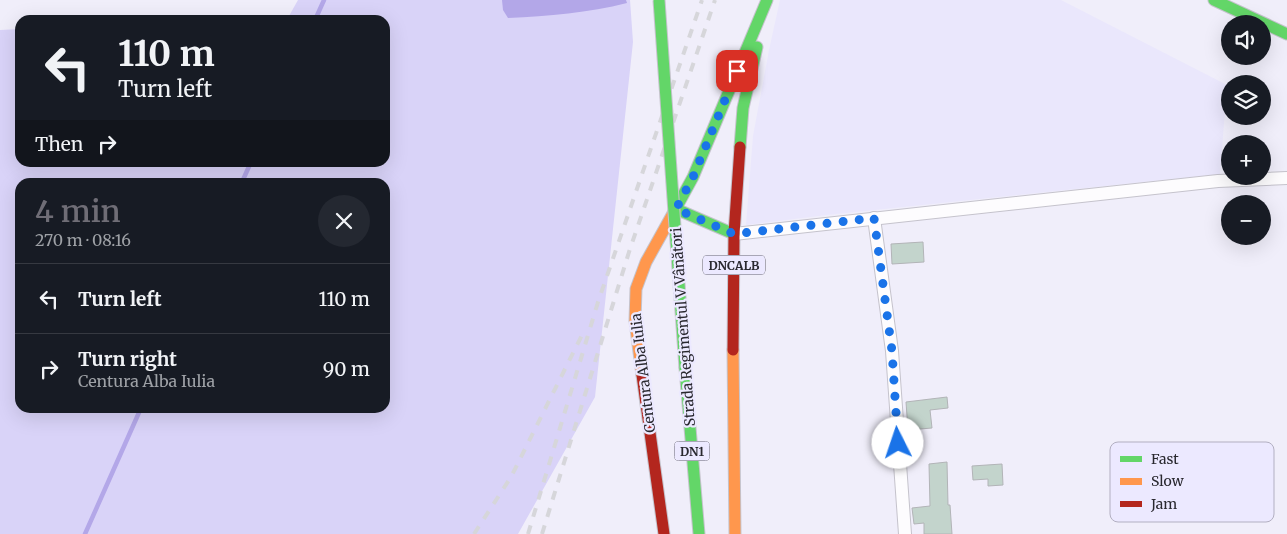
<!DOCTYPE html>
<html lang="en">
<head>
<meta charset="utf-8">
<style>
  body { margin:0; font-family:Merriweather,serif; background:#242831; color:#f1f3f6; height:100vh; display:flex; flex-direction:column; font-size:19px; white-space:nowrap }
  * { box-sizing:border-box; margin:0 }
  p { font-size:16px; color:#9ea1a6 }
  .icon { flex:none; width:28px; height:28px; fill:none; stroke:currentColor; stroke-width:2; stroke-linecap:round; stroke-linejoin:round }
  .map { position:relative; flex:1; overflow:hidden }
  .drawer { position:absolute; left:15px; top:178px; width:375px; height:235px; display:flex; flex-direction:column; background:#171b24; border-radius:15px; box-shadow:0 5px 20px #0002 }
  .drawer>* { flex:none }
  .hud { position:absolute; left:15px; top:15px; width:375px; height:152px; border-radius:15px; box-shadow:0 5px 20px #0002; background:#171b24; color:#f1f3f6; overflow:hidden }
  .tools { position:absolute; left:1221px; top:15px; display:grid; gap:10px }
  .tools a { display:grid; place-items:center; width:50px; height:50px; border-radius:50%; background:#171b24; box-shadow:0 5px 20px #0002; font-size:25px }
  .pin { position:absolute; display:grid; place-items:center; width:42px; height:42px; color:#fff; margin:-21px; border-radius:10px; box-shadow:0 2px 8px #0006 }
  .me { position:absolute; width:55px; margin:-28px; rotate:356deg; stroke-linejoin:round; filter:drop-shadow(0 0 4px #0008) }
  .turn { display:flex; align-items:center; gap:18px; height:105px; padding:0 20px; font-size:22px }
  .turn .icon { width:65px; height:65px; stroke-width:2.5 }
  .turn b { display:block; font-size:35px; line-height:42px }
  .then { display:flex; align-items:center; height:48px; padding:0 20px; background:#0003; gap:10px; font-size:19px }
  .round { display:grid; place-items:center; flex:none; width:52px; height:52px; border-radius:26px; background:#242831 }
  .summary { display:flex; align-items:center; justify-content:space-between; height:85px; padding:0 20px }
  h1 { font-size:30px; font-weight:600; line-height:38px; color:#6f6d76 }
  ul { padding:0; list-style:none }
  li { display:flex; align-items:center; gap:15px; height:70px; padding:0 20px; border-top:1px solid #363941 }
  li div { flex:1 }
  li b { display:block; font-size:19px }
  li em { font-style:normal }
  .map>svg:first-child { display:block }
  .built { fill:#eae7fc }
  .green { fill:#d9d3f8; fill-rule:evenodd }
  .water { fill:#b3a7e8 }
  .lines { fill:none; stroke-linecap:round; stroke-linejoin:round }
  .stream { stroke:#b3a7e8; stroke-width:4.5 }
  .building { fill:#c3d4cc; stroke:#b2b4b7 }
  .street-casing { stroke:#c5c3cc; stroke-width:14 }
  .fast-casing { stroke:#c5c3cc; stroke-width:13 }
  .slow-casing { stroke:#c5c3cc; stroke-width:13 }
  .jam-casing { stroke:#c5c3cc; stroke-width:13 }
  .street { stroke:#fdfcfe; stroke-width:12 }
  .fast { stroke:#63d668; stroke-width:11 }
  .slow { stroke:#ff974d; stroke-width:11 }
  .jam { stroke:#b3261e; stroke-width:11 }
  .rail { stroke:#d6d6da; stroke-width:4; stroke-dasharray:9 9; stroke-linecap:butt }
  .fast-bridge-casing { stroke:#c5c3cc; stroke-width:13; stroke-linecap:butt }
  .fast-bridge { stroke:#63d668; stroke-width:11 }
  .route { stroke:#1a73e8; stroke-width:9; stroke-dasharray:0 16.2 }
  .labels { text-anchor:middle; dominant-baseline:central; stroke-width:4.5; stroke-linejoin:round; paint-order:stroke }
  .shield { fill:#ece9ff; stroke:#64626d; stroke-width:1 }
  .shield-label { font-size:12px; font-weight:bold; fill:#29282f }
  .street-label { font-size:14px; fill:#29282f; stroke:#ece9ff }
  .key { fill:#ece9ff; stroke:#b2afc1; stroke-width:1 }
  .key-label { font-size:14px; fill:#29282f }
</style>
</head>
<body>
<div class="map">
<svg width="1287" height="534" viewBox="0 0 1287 534">
  <rect width="100%" height="100%" fill="#f0eefa"/>
  <polygon class="built" points="780,0 1061,0 1227,85 1220,174 827,215 746,225 753,136 769,50"/>
  <path class="green" d="M298,0h332l3,42 -38,355 -77,137h-518v-504l20,-1v133h365v-142h-183l87,-4zM20,182h365v226h-365z"/>
  <path class="water" d="M502,0h124l1,3c-39,10 -78,13 -119,15l-5,-8z"/>
  <g class="lines">
    <g class="stream">
      <polyline points="315,20 324,0"/>
      <polyline points="242,182 251,162"/>
      <polyline points="85,534 141,408"/>
    </g>
  </g>
  <g class="building">
    <polygon points="923,242 924,262 892,264 891,244"/>
    <polygon points="947,397 948,408 930,410 932,428 908,430 906,402"/>
    <polygon points="947,462 948,505 950,505 952,534 924,534 924,523 914,524 912,508 930,506 929,464"/>
    <polygon points="1002,464 1003,485 988,486 988,479 973,480 972,466"/>
  </g>
  <g class="lines">
    <g class="street-casing">
      <g id="street">
        <polyline points="874,218 892,351 905,534"/>
        <polyline points="734,234 1218,181 1287,178"/>
      </g>
    </g>
    <g class="fast-casing">
      <g id="fast">
        <polyline points="1214,0 1287,34"/>
        <polyline points="740,147 743,108 757,47"/>
        <polyline points="676,209 734,234"/>
        <polyline points="675,210 693,177 767,0"/>
        <polyline points="685,368 699,534"/>
      </g>
    </g>
    <g class="slow-casing">
      <g id="slow">
        <polyline points="733,350 735,534"/>
        <polyline points="642,375 635,321 636,289 646,262 675,210"/>
      </g>
    </g>
    <g class="jam-casing">
      <g id="jam">
        <polyline points="733,350 734,234 740,147"/>
        <polyline points="642,375 664,534"/>
      </g>
    </g>
    <use href="#street" class="street"/>
    <use href="#fast" class="fast"/>
    <use href="#slow" class="slow"/>
    <use href="#jam" class="jam"/>
    <g class="rail">
      <polyline points="474,534 511,477 585,329"/>
      <polyline points="528,534 598,302 702,0"/>
      <polyline points="542,534 629,252 715,0"/>
    </g>
    <g class="fast-bridge-casing">
      <polyline id="fast-bridge" points="659,0 685,368"/>
    </g>
    <use href="#fast-bridge" class="fast-bridge"/>
  </g>
  <g class="lines">
    <polyline class="route" points="737,71 693,177 676,209 734,234 874,218 892,351 898,443"/>
  </g>
  <g class="labels">
    <g class="shield">
      <rect x="703" y="255.5" width="62" height="19" rx="4"/>
      <rect x="674.5" y="441.5" width="35" height="19" rx="4"/>
    </g>
    <g class="shield-label">
      <text x="734" y="265">DNCALB</text>
      <text x="692" y="451">DN1</text>
    </g>
    <g class="street-label">
      <text transform="translate(683 327) rotate(-94)">Strada Regimentul V Vânători</text>
      <text transform="translate(643 373) rotate(-97)">Centura Alba Iulia</text>
    </g>
  </g>
  <rect x="1110" y="442" width="164" height="80" rx="8" class="key"/>
  <rect x="1120" y="456" width="22" height="6" fill="#63d668"/>
  <rect x="1120" y="478" width="22" height="7" fill="#ff974d"/>
  <rect x="1120" y="501" width="22" height="6" fill="#b3261e"/>
  <g class="key-label">
    <text x="1151" y="464">Fast</text>
    <text x="1151" y="486">Slow</text>
    <text x="1151" y="509">Jam</text>
  </g>
</svg>
<div class="tools">
<a><svg class="icon" aria-label="sound" viewBox="0 0 24 24"><path d="M4 9h4l5-4v14l-5-4H4zM17 9q2 3 0 6"/></svg></a>
<a><svg class="icon" aria-label="layers" viewBox="0 0 24 24"><path d="M12 4l9 5-9 5-9-5zM3 14l9 5 9-5"/></svg></a>
<a>+</a>
<a>−</a>
</div>
<div class="pin" style="left:737px;top:71px;background:#d93025"><svg class="icon" aria-label="arrive" viewBox="0 0 24 24"><path d="M6 21V4h12l-3 4 3 4H6"/></svg></div>
<svg class="me" style="left:898px;top:443px" viewBox="-20 -20 40 40"><circle r="19" fill="#fff"/><path d="M0-13L10 11 0 6-10 11z" fill="#1a73e8"/></svg>
<div class="hud">
<div class="turn"><svg class="icon" aria-label="left" viewBox="0 0 24 24"><path d="M17 20v-9H6M10 6l-5 5 5 5"/></svg><div><b>110 m</b>Turn left</div></div>
<div class="then">Then<svg class="icon" aria-label="right" viewBox="0 0 24 24"><path d="M7 20v-9h11M14 6l5 5-5 5"/></svg></div>
</div>
<section class="drawer">
<div class="summary"><div><h1>4 min</h1><p>270 m · 08:16</p></div><a class="round"><svg class="icon" aria-label="close" viewBox="0 0 24 24"><path d="M6 6l12 12M18 6L6 18"/></svg></a></div>
<ul>
<li><svg class="icon" aria-label="left" viewBox="0 0 24 24"><path d="M17 20v-9H6M10 6l-5 5 5 5"/></svg><div><b>Turn left</b></div><em>110 m</em></li>
<li><svg class="icon" aria-label="right" viewBox="0 0 24 24"><path d="M7 20v-9h11M14 6l5 5-5 5"/></svg><div><b>Turn right</b><p>Centura Alba Iulia</p></div><em>90 m</em></li>
</ul>
</section>
</div>
</body>
</html>
